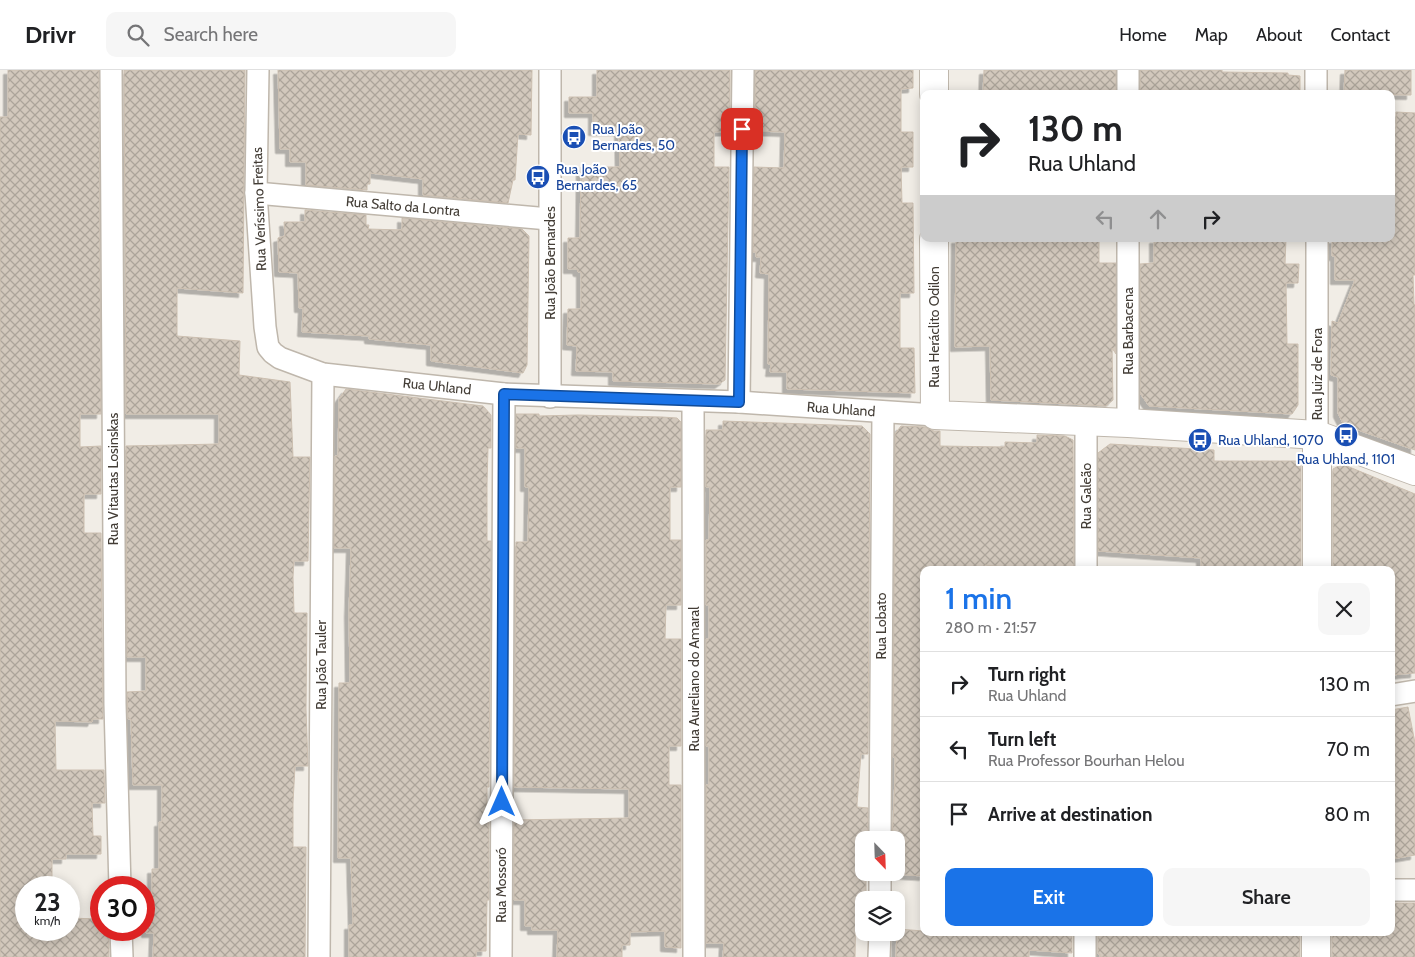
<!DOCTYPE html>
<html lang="en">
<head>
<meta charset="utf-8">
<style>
  body { margin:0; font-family:Cabin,sans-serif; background:#f6f6f6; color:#202124; height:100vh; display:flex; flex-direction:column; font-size:19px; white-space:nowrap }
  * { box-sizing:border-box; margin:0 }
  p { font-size:16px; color:#757577 }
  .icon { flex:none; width:28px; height:28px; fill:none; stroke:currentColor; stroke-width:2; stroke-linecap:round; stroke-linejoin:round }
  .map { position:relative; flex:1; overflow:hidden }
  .details { position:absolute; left:920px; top:496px; width:475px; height:370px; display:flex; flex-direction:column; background:#fff; border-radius:10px; box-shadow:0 2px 12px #0003 }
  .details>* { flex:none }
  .top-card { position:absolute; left:920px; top:20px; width:475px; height:152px; border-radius:10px; box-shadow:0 2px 12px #0003; background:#fff; color:#202124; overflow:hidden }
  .needle { width:32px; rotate:157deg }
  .fabs { position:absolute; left:855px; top:761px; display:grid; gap:10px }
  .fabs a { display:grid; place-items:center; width:50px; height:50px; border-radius:10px; background:#fff; box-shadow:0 2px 12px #0003; font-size:25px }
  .speed { position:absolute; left:15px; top:806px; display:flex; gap:10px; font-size:25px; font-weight:700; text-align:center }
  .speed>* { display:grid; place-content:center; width:65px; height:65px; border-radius:50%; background:#fff; box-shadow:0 2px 12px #0003; line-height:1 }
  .speed small { font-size:12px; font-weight:400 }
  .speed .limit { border:8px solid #d22; background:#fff; color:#111 }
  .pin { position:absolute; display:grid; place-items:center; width:42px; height:42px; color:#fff; margin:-21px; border-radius:10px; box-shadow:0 2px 8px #0006 }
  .me { position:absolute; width:55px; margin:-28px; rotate:0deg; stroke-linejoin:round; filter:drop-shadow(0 0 4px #0008) }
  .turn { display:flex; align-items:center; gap:18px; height:105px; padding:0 25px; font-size:22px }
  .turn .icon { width:65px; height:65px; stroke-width:2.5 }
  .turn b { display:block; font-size:35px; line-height:42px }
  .lanes { display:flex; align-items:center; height:48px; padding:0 25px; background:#0003; justify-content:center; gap:25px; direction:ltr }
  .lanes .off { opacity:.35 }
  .round { display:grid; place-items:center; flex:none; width:52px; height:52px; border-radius:10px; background:#f6f6f6 }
  .overview { display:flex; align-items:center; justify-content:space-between; height:85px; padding:0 25px }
  h1 { font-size:30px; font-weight:600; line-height:38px; color:#1a73e8 }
  .action { display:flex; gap:10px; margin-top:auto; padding:10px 25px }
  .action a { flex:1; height:58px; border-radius:10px; background:#1a73e8; color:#fff; font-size:20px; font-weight:600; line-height:58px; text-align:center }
  .action a+a { background:#f6f6f6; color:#202124 }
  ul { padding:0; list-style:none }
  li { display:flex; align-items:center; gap:15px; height:65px; padding:0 25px; border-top:1px solid #e0e0e0 }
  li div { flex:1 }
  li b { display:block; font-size:19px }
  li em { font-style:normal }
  header { display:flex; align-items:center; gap:30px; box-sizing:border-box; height:70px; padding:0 25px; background:#fff; border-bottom:1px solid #e0e0e0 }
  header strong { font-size:24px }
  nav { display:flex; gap:28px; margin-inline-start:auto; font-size:18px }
  .search { width:350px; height:45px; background:#f6f6f6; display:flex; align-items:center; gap:12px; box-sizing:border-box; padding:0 18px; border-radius:10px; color:#757577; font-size:19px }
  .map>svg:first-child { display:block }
  .building { fill:url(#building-cross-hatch); stroke:#ccbfb0; filter:url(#shadow) }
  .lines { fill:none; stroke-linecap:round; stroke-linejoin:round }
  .minor-casing { stroke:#bfb7ac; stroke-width:24 }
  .tertiary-casing { stroke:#bfb7ac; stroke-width:30 }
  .minor { stroke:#fff; stroke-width:21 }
  .tertiary { stroke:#fff; stroke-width:28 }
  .route-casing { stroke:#114b97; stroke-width:12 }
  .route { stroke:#1a73e8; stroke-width:9 }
  .labels { text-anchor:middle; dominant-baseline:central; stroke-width:4; stroke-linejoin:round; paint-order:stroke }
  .transit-label { font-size:14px; fill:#164399; stroke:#fff; text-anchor:start }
  .street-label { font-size:14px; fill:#433d36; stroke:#fff }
</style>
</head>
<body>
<header>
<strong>Drivr</strong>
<div class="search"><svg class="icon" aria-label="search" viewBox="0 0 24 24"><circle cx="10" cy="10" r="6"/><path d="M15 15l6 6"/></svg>Search here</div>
<nav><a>Home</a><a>Map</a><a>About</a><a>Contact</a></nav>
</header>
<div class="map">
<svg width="1415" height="887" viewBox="0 0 1415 887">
  <defs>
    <pattern id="building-cross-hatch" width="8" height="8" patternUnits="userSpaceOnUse" patternTransform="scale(1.25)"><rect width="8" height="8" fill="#d2c8bc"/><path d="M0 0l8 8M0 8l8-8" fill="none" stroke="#aca49a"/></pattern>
    <filter id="shadow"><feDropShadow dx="-4.5" dy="4.5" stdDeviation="0" flood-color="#0004"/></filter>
  </defs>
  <rect width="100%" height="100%" fill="#f1ede6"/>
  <g class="building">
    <polygon points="8,0 99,0 101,344 80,344 80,377 101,376 101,424 84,424 84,463 101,463 103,649 93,649 92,652 55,651 56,700 104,700 105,733 92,733 93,766 101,766 101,784 66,784 66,789 52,789 52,818 26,818 26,860 69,860 69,848 99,849 99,863 109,863 109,887 0,887 0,47 8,47"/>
    <polygon points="124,0 245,0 243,223 177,218 177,266 240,271 239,305 290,312 293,387 310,387 308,491 294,491 293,507 294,543 307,543 306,639 308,696 295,696 293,733 293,777 306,777 305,887 153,887 154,863 146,863 145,823 152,823 152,799 159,799 159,752 162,752 162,715 133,715 131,649 128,649 127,622 146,621 146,587 127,587 126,376 219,374 219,344 126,344"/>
    <polygon points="278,0 532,0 531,65 518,64 515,110 513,110 508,133 423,125 423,109 370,103 370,114 367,114 367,120 306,115 306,92 290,92 290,79 280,79"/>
    <polygon points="597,0 730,0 730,61 714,62 714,97 729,97 725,310 719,314 613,311 613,302 576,301 577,276 567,275 568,239 581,239 581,202 578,202 577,199 568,199 568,168 580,168 581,97 620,97 619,61 593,61 593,43 569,43 569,27 597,27"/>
    <polygon points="755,0 913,0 913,18 901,19 901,62 913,62 913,97 901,97 902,133 913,133 914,223 900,223 900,278 914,278 915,323 787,319 787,302 770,302 771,294 768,294 769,204 760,203 761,187 756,187 756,182 753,182 754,97 784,98 785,62 755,61"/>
    <polygon points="984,0 1116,0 1116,24 983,24"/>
    <polygon points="1140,0 1222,0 1222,2 1288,3 1288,5 1300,6 1300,24 1140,24"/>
    <polygon points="1345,0 1411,0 1411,25 1344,24"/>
    <polygon points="1396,42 1415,43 1415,205 1413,205 1414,234 1415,235 1415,380 1344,355 1338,343 1338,307 1331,305 1332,251 1338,253 1355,210 1335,210 1335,186 1332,186 1332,169 1391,169 1391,58 1396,58"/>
    <polygon points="305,140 366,145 366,155 369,155 368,159 402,160 402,148 522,159 529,166 527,295 523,303 431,291 431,275 369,269 369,266 302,262 303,238 299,238 298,203 279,202 278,168 285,166 284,152 305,152"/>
    <polygon points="956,169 1099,169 1099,193 1116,193 1116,284 1112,278 1113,330 1106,336 991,330 990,276 955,277"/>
    <polygon points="1154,169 1286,169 1285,194 1299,194 1298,213 1286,213 1287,274 1298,274 1298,335 1292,344 1149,336 1140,323 1140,194 1154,193"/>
    <polygon points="346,319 483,336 491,345 491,378 488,378 487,414 487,471 491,471 489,717 487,717 487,750 489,750 489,830 487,830 486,881 476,881 476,887 349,887 349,855 353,855 351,788 338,788 339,613 350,613 349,543 351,478 334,478 335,386 338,386 339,329"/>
    <polygon points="516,344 539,344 539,346 578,345 662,347 677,348 681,352 681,417 670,417 670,470 681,470 681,535 666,535 665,569 681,569 681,676 669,676 669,715 681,715 681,878 665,877 665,861 630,862 630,875 622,875 622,887 557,887 558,860 532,860 532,856 525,856 525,830 514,830 514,750 629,748 629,719 514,717 516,472 528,472 529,417 525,417 525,378 516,378"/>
    <polygon points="723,351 862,356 870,364 868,684 861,684 857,734 857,737 868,738 868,770 864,770 864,802 866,802 866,830 856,831 855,887 723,887 724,873 706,873 706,715 709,715 709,676 706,676 706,569 709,569 709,535 706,535 706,470 709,470 710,417 706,417 706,360 723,360"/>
    <polygon points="901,356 925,357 934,361 940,361 940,376 1005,377 1005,372 1037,373 1037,365 1065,366 1073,370 1074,500 1035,500 985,495 985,500 924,500 924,806 892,804 892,802 896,802 896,770 892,770 895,709 895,687 893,687 895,364"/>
    <polygon points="1110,374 1214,380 1214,391 1301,391 1301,500 1201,500 1201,488 1098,481 1098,383"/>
    <polygon points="1342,394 1415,424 1415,603 1391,605 1391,500 1333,500 1333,399"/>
    <polygon points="1408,637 1415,673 1415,785 1391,789 1391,640"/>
    <polygon points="1391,833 1415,833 1415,887 1332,887 1332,862 1391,862"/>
    <polygon points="897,859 924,861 924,862 1072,862 1072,883 1029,880 1029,887 896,887"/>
    <polygon points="1098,862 1300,862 1300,887 1100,887 1100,884 1098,884"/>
  </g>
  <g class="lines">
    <g class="minor-casing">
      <g id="minor">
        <polyline points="111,0 115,634 120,818"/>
        <polyline points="258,0 256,123 265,257 268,277 273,283 280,288 323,304 504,324 739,332 935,345"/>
        <polyline points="550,0 550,327"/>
        <polyline points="1128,0 1128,24"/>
        <polyline points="1316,0 1316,24"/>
        <polyline points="256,123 549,149"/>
        <polyline points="1128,169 1128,353"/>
        <polyline points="1317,169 1317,365"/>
        <polyline points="693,331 694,887"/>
        <polyline points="739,332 743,0"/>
        <polyline points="1086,500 1086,352"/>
        <polyline points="1391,625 1415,621"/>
        <polyline points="880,770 883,342"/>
        <polyline points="1391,820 1415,820"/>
        <polyline points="880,830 880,802"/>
        <polyline points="121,860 122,887"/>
        <polyline points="319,887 323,304"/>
        <polyline points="501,887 504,324"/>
        <polyline points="879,887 880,862"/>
        <polyline points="1085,887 1085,862"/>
      </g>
    </g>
    <g class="tertiary-casing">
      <g id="tertiary">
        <polyline points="934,0 934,24"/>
        <polyline points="934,169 935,345 1128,353 1317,365 1415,401"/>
        <polyline points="1317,500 1317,365"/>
        <polyline points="1316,887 1316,862"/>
      </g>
    </g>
    <use href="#minor" class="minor"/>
    <use href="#tertiary" class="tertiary"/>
  </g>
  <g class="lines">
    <g class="route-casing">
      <polyline id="route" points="502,732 504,324 739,332 742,59"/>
    </g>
    <use href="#route" class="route"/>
  </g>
  <defs>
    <g id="bus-disc" transform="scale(1.25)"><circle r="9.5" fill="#1a4fb4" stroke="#fff"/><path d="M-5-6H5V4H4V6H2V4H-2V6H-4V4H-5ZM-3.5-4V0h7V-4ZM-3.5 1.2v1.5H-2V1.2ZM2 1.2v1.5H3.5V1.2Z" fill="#fff"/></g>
  </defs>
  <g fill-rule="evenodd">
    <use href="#bus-disc" x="574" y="67"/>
    <use href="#bus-disc" x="538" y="107"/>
    <use href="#bus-disc" x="1346" y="365"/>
    <use href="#bus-disc" x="1200" y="370"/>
  </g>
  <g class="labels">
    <g class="transit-label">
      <text x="592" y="59">Rua João<tspan x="592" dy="16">Bernardes, 50</tspan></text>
      <text x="556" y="99">Rua João<tspan x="556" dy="16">Bernardes, 65</tspan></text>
      <text x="1218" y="370">Rua Uhland, 1070</text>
      <text x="1346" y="389" text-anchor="middle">Rua Uhland, 1101</text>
    </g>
    <g class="street-label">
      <text transform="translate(403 136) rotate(5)">Rua Salto da Lontra</text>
      <text transform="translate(259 139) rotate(-92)">Rua Veríssimo Freitas</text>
      <text transform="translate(550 193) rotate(-90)">Rua João Bernardes</text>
      <text transform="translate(934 257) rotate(-90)">Rua Heráclito Odilon</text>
      <text transform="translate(1128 261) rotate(-90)">Rua Barbacena</text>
      <text transform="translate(1317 304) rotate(-90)">Rua Juiz de Fora</text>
      <text transform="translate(437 316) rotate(6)">Rua Uhland</text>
      <text transform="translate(841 339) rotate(4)">Rua Uhland</text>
      <text transform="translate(113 409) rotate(-90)">Rua Vitautas Losinskas</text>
      <text transform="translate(1086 426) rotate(-90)">Rua Galeão</text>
      <text transform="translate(881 556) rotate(-90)">Rua Lobato</text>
      <text transform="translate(321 595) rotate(-90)">Rua João Tauler</text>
      <text transform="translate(694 609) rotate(-90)">Rua Aureliano do Amaral</text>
      <text transform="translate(501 815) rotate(-90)">Rua Mossoró</text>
    </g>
  </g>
</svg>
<div class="fabs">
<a><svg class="needle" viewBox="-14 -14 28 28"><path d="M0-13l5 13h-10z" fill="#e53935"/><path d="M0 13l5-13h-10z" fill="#757577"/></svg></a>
<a><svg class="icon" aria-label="layers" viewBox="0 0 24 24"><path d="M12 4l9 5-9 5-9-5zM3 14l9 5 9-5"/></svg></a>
</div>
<div class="speed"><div>23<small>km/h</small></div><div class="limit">30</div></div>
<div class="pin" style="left:742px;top:59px;background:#d93025"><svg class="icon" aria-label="arrive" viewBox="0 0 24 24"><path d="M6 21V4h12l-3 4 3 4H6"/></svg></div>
<svg class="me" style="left:502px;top:732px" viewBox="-20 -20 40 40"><path d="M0-17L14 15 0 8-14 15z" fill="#1a73e8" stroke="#fff" stroke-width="4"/></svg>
<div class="top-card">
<div class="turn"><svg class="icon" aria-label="right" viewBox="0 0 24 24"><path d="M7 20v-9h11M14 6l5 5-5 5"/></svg><div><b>130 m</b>Rua Uhland</div></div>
<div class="lanes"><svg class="icon off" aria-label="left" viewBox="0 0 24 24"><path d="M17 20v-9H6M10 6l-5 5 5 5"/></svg><svg class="icon off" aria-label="ahead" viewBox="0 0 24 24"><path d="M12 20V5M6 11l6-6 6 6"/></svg><svg class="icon" aria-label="right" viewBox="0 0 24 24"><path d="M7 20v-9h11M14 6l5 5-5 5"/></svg></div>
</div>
<section class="details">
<div class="overview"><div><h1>1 min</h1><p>280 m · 21:57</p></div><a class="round"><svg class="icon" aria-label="close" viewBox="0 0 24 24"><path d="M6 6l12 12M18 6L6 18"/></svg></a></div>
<ul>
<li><svg class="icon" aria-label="right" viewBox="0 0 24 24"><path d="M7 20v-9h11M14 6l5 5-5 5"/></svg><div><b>Turn right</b><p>Rua Uhland</p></div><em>130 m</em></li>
<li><svg class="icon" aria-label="left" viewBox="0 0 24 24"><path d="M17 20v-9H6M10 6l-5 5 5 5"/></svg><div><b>Turn left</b><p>Rua Professor Bourhan Helou</p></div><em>70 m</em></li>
<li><svg class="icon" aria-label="arrive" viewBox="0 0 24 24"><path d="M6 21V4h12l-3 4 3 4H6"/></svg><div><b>Arrive at destination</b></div><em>80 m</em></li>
</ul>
<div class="action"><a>Exit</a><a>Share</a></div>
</section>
</div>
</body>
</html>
